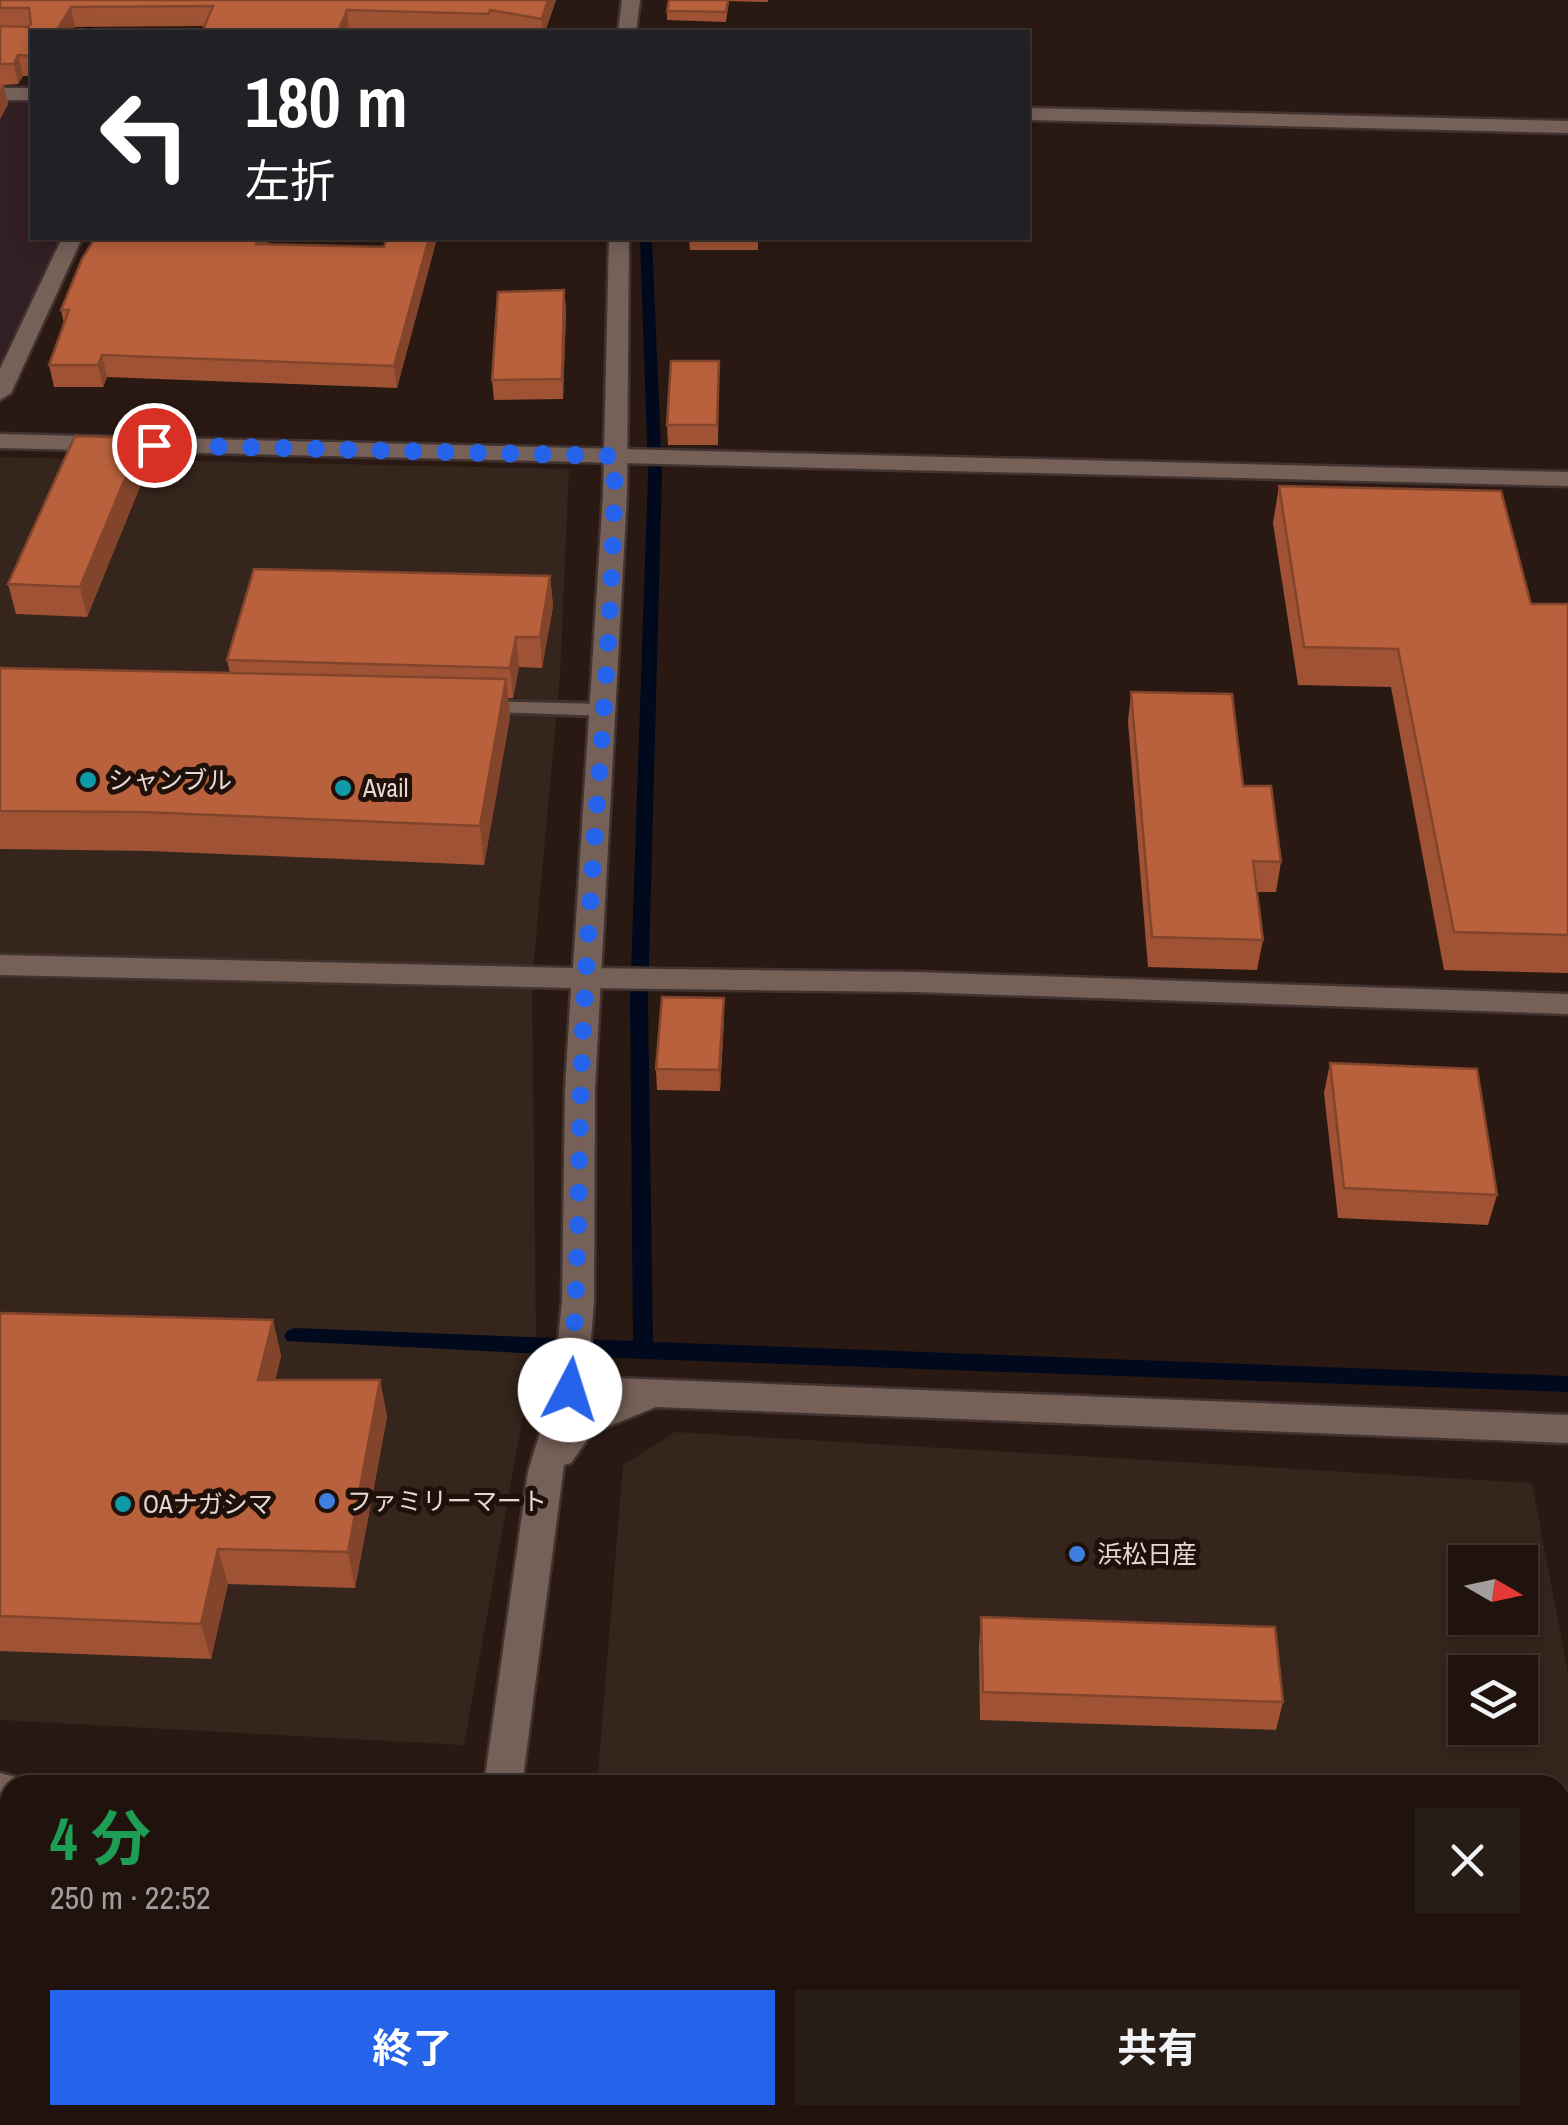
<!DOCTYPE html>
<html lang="ja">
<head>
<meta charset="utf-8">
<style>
  body { margin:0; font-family:"Archivo Narrow","Noto Sans JP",sans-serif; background:#281c17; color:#f1f3f6; height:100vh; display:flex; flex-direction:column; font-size:38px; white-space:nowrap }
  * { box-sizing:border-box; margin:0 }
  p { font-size:32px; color:#a29e9e }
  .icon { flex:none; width:55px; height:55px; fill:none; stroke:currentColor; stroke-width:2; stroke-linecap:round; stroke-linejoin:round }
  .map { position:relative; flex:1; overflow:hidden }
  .sheet { position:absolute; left:0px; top:1775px; width:1570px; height:350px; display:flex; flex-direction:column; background:#20130e; border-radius:30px 30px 0 0; box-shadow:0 5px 15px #0003,0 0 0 2px #3d322e }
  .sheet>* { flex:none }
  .hud { position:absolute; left:30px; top:30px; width:1000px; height:210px; border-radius:0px; box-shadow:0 5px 15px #0003,0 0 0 2px #3d322e; background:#202124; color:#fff; overflow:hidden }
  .needle { width:65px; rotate:99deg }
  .controls { position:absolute; left:1448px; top:1545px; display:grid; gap:20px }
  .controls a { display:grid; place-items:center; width:90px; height:90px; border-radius:0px; background:#20130e; box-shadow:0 5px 15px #0003,0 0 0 2px #3d322e; font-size:50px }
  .pin { position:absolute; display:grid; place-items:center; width:85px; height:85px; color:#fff; margin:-42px; border:5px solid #fff; border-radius:50%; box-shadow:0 2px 10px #0007 }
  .me { position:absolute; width:110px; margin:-55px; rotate:5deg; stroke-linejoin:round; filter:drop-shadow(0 0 8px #0008) }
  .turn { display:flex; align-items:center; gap:35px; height:210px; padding:0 50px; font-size:45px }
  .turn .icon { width:130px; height:130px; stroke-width:2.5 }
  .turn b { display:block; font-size:70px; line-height:85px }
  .round { display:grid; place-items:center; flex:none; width:105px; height:105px; border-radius:0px; background:#281c17 }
  .overview { display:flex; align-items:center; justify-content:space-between; height:170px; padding:0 50px }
  h1 { font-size:60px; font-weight:700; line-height:75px; color:#1e9e55 }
  .action { display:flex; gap:20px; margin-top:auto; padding:20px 50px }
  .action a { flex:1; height:115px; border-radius:0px; background:#2563eb; color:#fff; font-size:40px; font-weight:700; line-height:115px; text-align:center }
  .action a+a { background:#281c17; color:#f1f3f6 }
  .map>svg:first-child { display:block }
  .commercial { fill:#35251c; fill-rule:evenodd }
  .industrial { fill:#321f23 }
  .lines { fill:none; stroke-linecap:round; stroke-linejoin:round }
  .stream { fill:#000a1c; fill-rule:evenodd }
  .service-casing { stroke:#403330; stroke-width:6 }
  .minor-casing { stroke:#403330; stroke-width:5 }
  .tertiary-casing { stroke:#403330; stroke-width:5 }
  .service { fill:#766159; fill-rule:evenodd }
  .minor { fill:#766159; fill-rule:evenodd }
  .tertiary { fill:#766159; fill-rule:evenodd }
  .wall { fill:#9f5334 }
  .shaded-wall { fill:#82442a }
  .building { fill:#b9613c; stroke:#82442a; stroke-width:2.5 }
  .route { stroke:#2563eb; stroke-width:18; stroke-dasharray:0 32.4 }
  .culture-dot { fill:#0f9aa8; stroke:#20100a; stroke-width:4 }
  .shop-dot { fill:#3f7fe0; stroke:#20100a; stroke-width:4 }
  .labels { text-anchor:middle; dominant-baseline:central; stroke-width:10; stroke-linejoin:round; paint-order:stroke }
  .poi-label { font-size:25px; fill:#e4d8d4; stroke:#20100a; text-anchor:start }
</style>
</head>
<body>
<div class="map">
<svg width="1568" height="2125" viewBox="0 0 1568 2125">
  <rect width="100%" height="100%" fill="#2a1913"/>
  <g class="commercial">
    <polygon points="0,457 569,469 560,677 532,981 536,1342 464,1745 0,1720"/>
    <path d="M675,1432l857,51 36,190v452h-999l1,-10h990v-330h-963l26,-320zM1465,1562h55v56h-55zM1465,1672h55v56h-55z"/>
  </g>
  <polygon class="industrial" points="0,101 32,102 32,238 61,238 0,368"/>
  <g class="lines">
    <g class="stream">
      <polygon points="98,0 108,0 93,28 155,29 160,32 82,32"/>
      <polygon points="640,238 652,238 662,473 648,1001 653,1342 1568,1376 1568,1392 643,1359 287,1341 284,1336 287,1331 294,1328 633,1341 630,1001 648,473"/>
    </g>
    <g class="service-casing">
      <polygon id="service" points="478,701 605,704 615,710 605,716 471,711 468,707"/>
    </g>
    <g class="minor-casing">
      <g id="minor">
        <rect x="0" y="88" width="32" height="12"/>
        <polygon points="1028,108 1568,121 1568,133 1028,120"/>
        <polygon points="62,238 82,238 11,393 0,400 0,369"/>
        <polygon points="0,434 1568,472 1568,486 0,448"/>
        <polygon points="585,968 916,972 1568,994 1568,1014 916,992 585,988 575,985 570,978 575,971"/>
        <polygon points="0,1773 23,1779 26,1785 10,1785 10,1808 0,1807"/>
      </g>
    </g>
    <g class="tertiary-casing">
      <g id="tertiary">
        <polygon points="622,0 640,0 636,32 618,32"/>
        <polygon points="609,238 629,238 627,494 595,1089 594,1301 588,1377 1568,1415 1568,1443 656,1407 592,1433 571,1463 564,1465 522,1785 484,1785 528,1472 553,1390 562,1301 565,1089 571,988 0,975 0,955 573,968 603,494"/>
        <polygon points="439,2115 481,2115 480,2125 438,2125"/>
      </g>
    </g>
    <use href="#service" class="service"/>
    <use href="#minor" class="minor"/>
    <use href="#tertiary" class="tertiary"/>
  </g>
  <g class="wall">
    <polygon points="0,0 556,0 545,32 504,32 491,30 491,32 429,32 204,26 75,27 72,32 32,32 32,76 23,76 18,84 4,85 8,104 0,119"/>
    <polygon points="669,0 768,0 768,2 729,1 726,22 667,20 667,11"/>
    <polygon points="95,238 270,238 268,244 384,247 387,238 437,238 397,388 107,377 103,387 54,387 49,365 64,324 61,310"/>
    <polygon points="689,238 758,238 758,250 690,250"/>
    <polygon points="564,290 566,310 563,399 494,400 492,380"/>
    <polygon points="719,361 718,445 668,445 667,425"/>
    <polygon points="148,467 87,617 16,614 8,584"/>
    <polygon points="1279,486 1531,604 1568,604 1568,973 1444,970 1391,687 1298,685 1273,523"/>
    <polygon points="550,576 553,606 542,668 519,667 513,698 508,698 510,717 484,865 150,851 0,849 0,668 230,673 227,660"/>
    <polygon points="1131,692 1243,786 1281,862 1276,892 1257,892 1263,940 1257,970 1148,967 1128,722"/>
    <polygon points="724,998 724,1019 720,1091 657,1090 656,1069"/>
    <polygon points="1330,1063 1497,1195 1488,1225 1338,1218 1324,1093"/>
    <polygon points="0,1313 273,1320 281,1356 275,1380 380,1380 387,1417 355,1588 228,1584 211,1659 0,1651"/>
    <polygon points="981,1617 1283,1702 1276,1730 980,1720 979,1646"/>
    <rect x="0" y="1831" width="10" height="78"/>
    <polygon points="1112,2115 1560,2115 1568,2125 1113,2125"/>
  </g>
  <g class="shaded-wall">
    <polygon points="548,0 556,0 545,32 543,32 542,19"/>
    <polygon points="71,7 75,27 72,32 56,32"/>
    <polygon points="347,10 349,32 338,32"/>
    <polygon points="18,55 23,76 18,84 14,64"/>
    <polygon points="3,83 8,104 0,119 0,89"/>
    <polygon points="258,238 270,238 259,265 256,244"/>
    <polygon points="429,238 437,238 397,388 394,366"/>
    <polygon points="564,290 566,310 563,399 562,379"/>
    <polygon points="102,355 107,377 103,387 98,365"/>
    <polygon points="142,438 148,467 87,617 80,587"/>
    <polygon points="550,576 553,606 542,668 540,637"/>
    <polygon points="516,637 519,667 513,698 510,668"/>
    <polygon points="506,679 510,717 484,865 480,826"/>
    <polygon points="724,998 724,1019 720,1091 719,1070"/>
    <polygon points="273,1320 281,1356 267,1416 258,1380"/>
    <polygon points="380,1380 387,1417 355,1588 348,1552"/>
    <polygon points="218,1549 228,1584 211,1659 201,1624"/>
    <polygon points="313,2115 326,2115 324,2125 312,2125"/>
  </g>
  <g class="building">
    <polygon points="0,0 548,0 542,19 490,10 489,14 347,10 338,32 202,32 213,6 71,7 56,32 32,32 32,56 18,55 14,64 0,64 0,26 28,27 31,24 29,8 0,8"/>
    <polygon points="669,0 728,0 726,12 667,11"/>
    <polygon points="95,238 258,238 256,244 384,247 387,238 429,238 394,366 102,355 98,365 49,365 69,310 61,310 82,259"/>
    <polygon points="564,290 562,379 492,380 498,292"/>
    <polygon points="671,361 719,361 717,425 667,425"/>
    <polygon points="75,436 142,438 80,587 8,584"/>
    <polygon points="1279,486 1501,491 1531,604 1568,604 1568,935 1454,932 1398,649 1304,647"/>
    <polygon points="254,569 550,576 540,637 516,637 510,668 227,660"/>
    <polygon points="0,668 506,679 480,826 141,812 0,811"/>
    <polygon points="1131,692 1232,694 1243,786 1271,786 1281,862 1253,861 1263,940 1152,937"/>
    <polygon points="662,997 724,998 719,1070 656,1069"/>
    <polygon points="1330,1063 1477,1069 1497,1195 1344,1188"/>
    <polygon points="0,1313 273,1320 258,1380 380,1380 348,1552 218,1549 201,1624 0,1616"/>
    <polygon points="981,1617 1275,1627 1283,1702 983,1692"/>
    <rect x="0" y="1831" width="10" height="54"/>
    <polygon points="1560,1850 1568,1851 1568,2125 1120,2125 1120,2115 1560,2115"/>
    <polygon points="0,2000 10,2000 10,2115 313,2115 312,2125 0,2125"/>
  </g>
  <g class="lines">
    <path class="route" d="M154,445l461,11c-2,185 -22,370 -31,554 -7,127 -3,254 -14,380"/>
  </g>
  <g class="culture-dot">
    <circle cx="88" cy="780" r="10"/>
    <circle cx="343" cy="788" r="10"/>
    <circle cx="123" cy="1504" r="10"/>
  </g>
  <g class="shop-dot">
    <circle cx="327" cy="1501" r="10"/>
    <circle cx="1077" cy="1554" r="10"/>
  </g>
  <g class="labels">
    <g class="poi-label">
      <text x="108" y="780">シャンブル</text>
      <text x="363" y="788">Avail</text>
      <text x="347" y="1501">ファミリーマート</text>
      <text x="143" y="1504">OAナガシマ</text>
      <text x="1097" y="1554">浜松日産</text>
    </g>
  </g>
</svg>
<div class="controls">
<a><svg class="needle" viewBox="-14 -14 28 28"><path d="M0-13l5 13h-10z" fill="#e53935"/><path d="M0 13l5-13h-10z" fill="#a29e9e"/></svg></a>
<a><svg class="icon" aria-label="layers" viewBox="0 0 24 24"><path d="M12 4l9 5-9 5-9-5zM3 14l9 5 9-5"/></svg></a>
</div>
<div class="pin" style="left:154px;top:445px;background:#d93025"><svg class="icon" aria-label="arrive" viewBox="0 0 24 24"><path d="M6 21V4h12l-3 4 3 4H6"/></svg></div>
<svg class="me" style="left:570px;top:1390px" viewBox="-20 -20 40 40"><circle r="19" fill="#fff"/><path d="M0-13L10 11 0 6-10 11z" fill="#2563eb"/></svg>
<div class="hud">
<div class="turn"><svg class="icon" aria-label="left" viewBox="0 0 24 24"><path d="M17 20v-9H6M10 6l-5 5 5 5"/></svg><div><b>180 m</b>左折</div></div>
</div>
<section class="sheet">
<div class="overview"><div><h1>4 分</h1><p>250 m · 22:52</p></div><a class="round"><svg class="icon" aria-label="close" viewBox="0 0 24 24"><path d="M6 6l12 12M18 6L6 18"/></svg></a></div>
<div class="action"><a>終了</a><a>共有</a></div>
</section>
</div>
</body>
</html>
